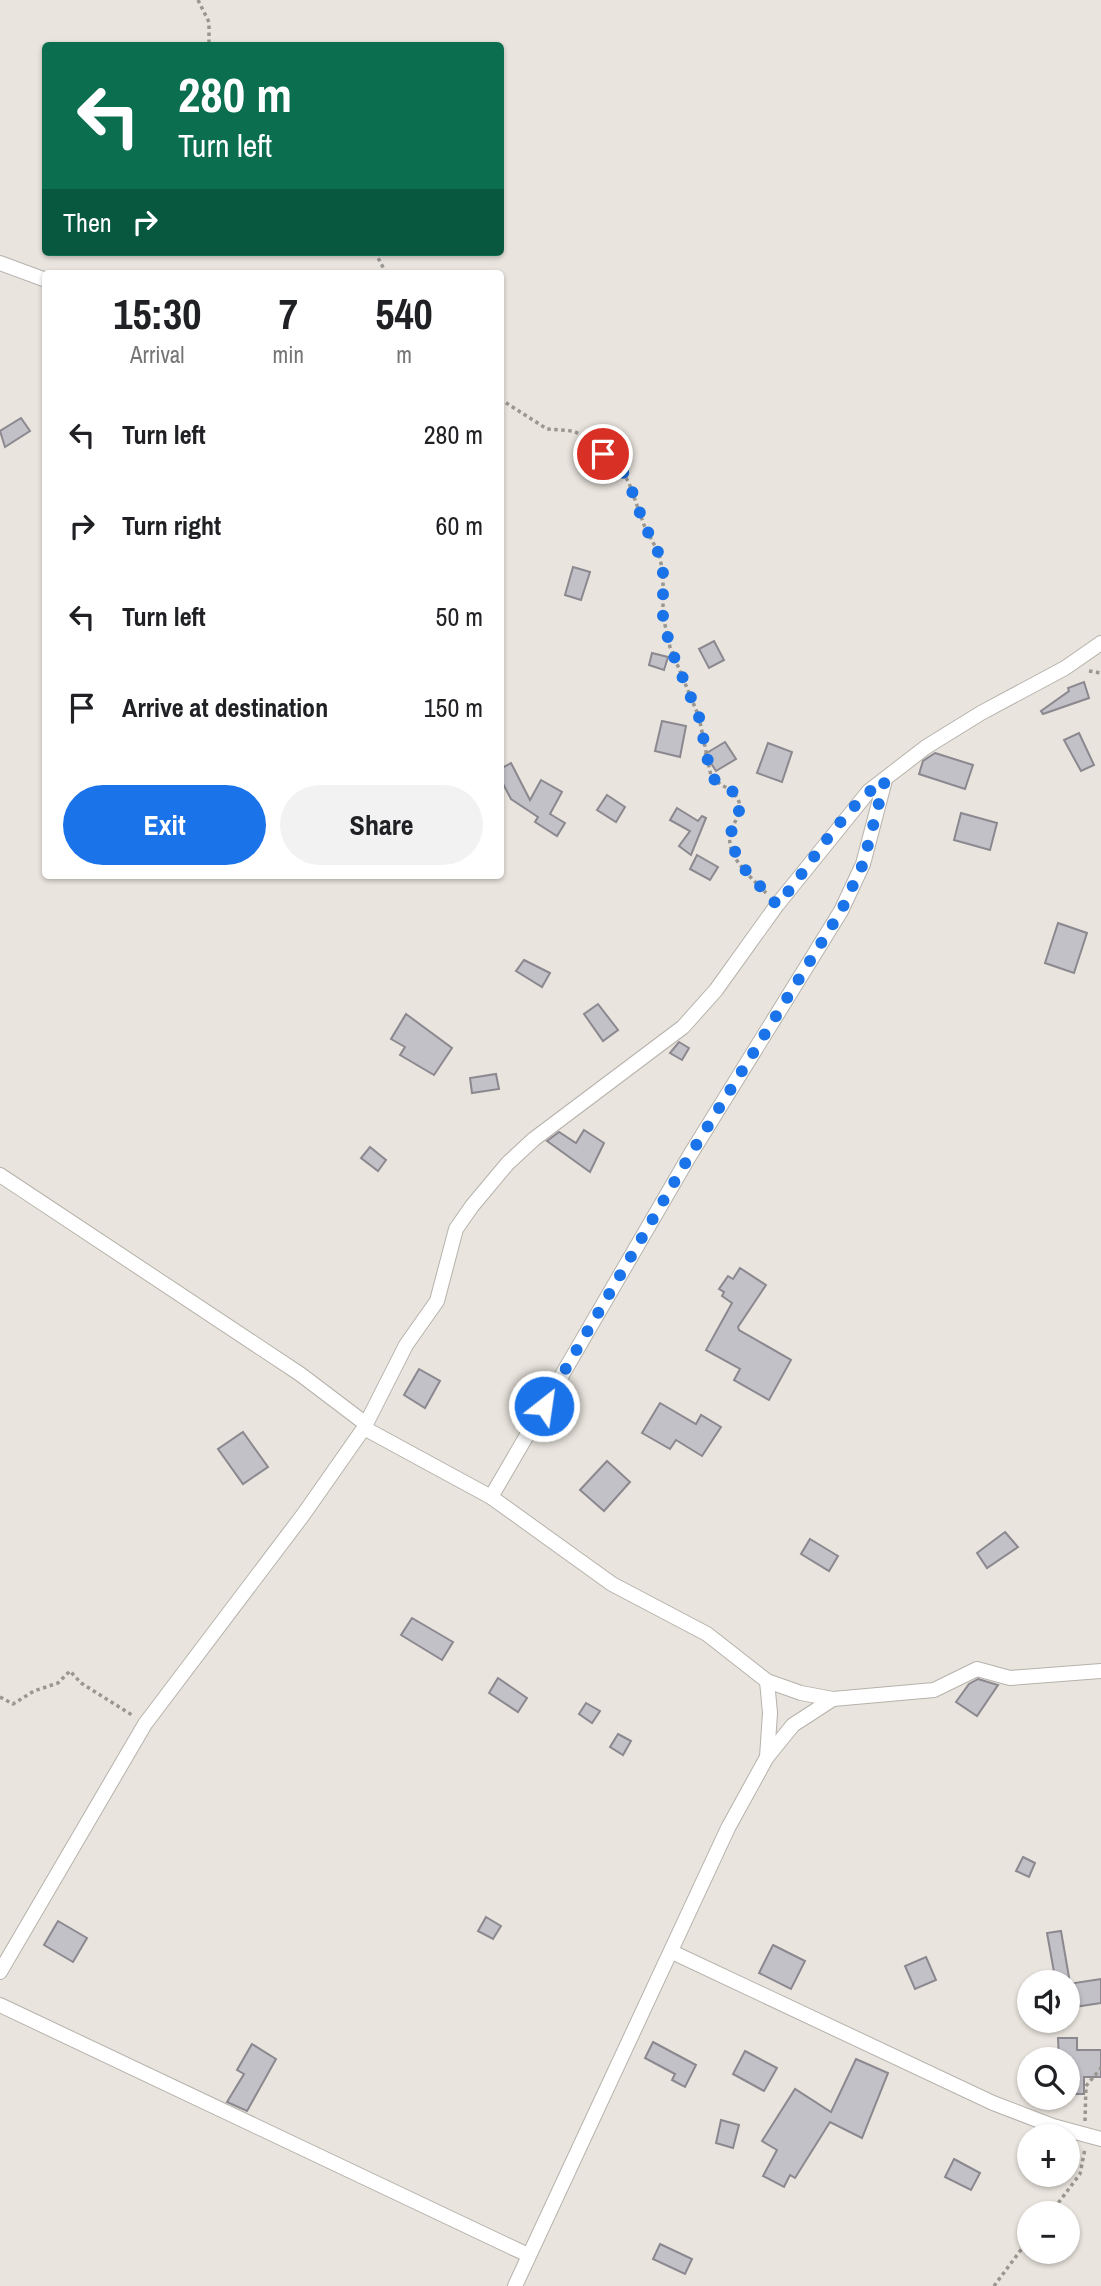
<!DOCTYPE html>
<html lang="en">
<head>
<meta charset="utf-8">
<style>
  body { margin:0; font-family:"Archivo Narrow",sans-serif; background:#f2f2f2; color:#202124; height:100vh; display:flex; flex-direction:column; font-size:26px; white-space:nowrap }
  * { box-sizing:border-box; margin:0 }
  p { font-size:23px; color:#757577 }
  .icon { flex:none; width:38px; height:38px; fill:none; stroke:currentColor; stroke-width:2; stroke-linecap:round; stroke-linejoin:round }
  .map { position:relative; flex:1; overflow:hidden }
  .panel { position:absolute; left:42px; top:270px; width:462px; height:609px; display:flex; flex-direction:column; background:#fff; border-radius:7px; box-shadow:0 2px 5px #0004 }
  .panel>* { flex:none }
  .banner { position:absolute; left:42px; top:42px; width:462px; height:214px; border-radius:7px; box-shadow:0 2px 5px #0004; background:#0b6e4f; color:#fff; overflow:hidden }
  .fabs { position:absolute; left:1017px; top:1970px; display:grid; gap:14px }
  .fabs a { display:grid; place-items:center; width:63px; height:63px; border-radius:50%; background:#fff; box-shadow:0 2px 5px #0004; font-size:35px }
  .pin { position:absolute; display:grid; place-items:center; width:60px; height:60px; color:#fff; margin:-30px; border:4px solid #fff; border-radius:50%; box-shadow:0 2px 7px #0007 }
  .me { position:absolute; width:77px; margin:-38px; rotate:30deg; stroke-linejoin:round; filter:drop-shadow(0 0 5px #0008) }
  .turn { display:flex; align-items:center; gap:24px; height:147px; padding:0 21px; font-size:32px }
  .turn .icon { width:91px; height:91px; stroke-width:2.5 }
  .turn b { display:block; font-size:49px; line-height:60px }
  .then { display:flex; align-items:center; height:66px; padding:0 21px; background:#0003; gap:14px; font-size:26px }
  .eta { display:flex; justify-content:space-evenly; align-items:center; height:119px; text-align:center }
  .eta b { font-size:42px; font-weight:800; line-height:49px }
  .action { display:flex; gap:14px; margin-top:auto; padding:14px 21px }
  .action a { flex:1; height:80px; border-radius:42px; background:#1a73e8; color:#fff; font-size:28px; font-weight:800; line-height:80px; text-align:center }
  .action a+a { background:#f2f2f2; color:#202124 }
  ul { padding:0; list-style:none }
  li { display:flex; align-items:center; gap:21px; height:91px; padding:0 21px }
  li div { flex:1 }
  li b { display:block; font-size:26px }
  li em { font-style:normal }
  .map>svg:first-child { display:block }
  .building { fill:#c3c1c8; stroke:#8b888f; stroke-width:2 }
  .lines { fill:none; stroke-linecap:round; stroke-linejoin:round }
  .minor-casing { stroke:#b6b2ab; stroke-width:16 }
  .path { stroke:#9a9690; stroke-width:3.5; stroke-dasharray:3.5 3.5; stroke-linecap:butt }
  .minor { stroke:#fff; stroke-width:14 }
  .route { stroke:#1a73e8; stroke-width:12; stroke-dasharray:0 21.6 }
</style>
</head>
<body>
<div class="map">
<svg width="1101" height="2286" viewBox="0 0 1101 2286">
  <rect width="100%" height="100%" fill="#e9e4dd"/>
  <g class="building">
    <polygon points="21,418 30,431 5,447 0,431"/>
    <polygon points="573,567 590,572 581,600 565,595"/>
    <polygon points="714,641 724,660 709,668 699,649"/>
    <polygon points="652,653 668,657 664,670 649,665"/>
    <polygon points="1084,682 1089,698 1043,714 1041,711 1069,691 1068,688"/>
    <polygon points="662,721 686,726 680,757 655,751"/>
    <polygon points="1079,733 1094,765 1081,771 1064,740"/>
    <polygon points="725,742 736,759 716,771 705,754"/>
    <polygon points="768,743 792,752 782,782 757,773"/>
    <polygon points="935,753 973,765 965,789 919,774 923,761"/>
    <polygon points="511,763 530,800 541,780 562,792 550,814 565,823 557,836 535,822 538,817 511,799 500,778 500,769"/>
    <polygon points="607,795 625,807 616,822 597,810"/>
    <polygon points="677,808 698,821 702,816 706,818 691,855 679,846 690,831 670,820"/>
    <polygon points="961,813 997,823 990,850 954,840"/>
    <polygon points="697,855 718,867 710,880 690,869"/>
    <polygon points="1058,923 1087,933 1074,973 1045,963"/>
    <polygon points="524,960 550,973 542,987 516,971"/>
    <polygon points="598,1004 618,1030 603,1041 584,1014"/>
    <polygon points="406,1014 452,1048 434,1075 400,1055 405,1047 391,1039"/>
    <polygon points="679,1042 689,1048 682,1060 670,1053"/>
    <polygon points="496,1074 499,1089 472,1093 470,1078"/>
    <polygon points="584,1130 604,1143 590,1172 547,1141 559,1132 576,1143"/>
    <polygon points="370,1147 386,1160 378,1171 361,1158"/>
    <polygon points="740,1268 766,1285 738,1327 739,1330 791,1360 769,1400 734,1380 740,1369 706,1350 732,1303 722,1296 724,1292 719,1289 728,1276 733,1279"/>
    <polygon points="419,1369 440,1381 425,1408 404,1395"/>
    <polygon points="660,1403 696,1424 701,1415 721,1427 702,1456 676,1440 670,1449 642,1433"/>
    <polygon points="243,1432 268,1467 243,1484 218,1449"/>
    <polygon points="607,1461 630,1482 604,1511 580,1490"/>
    <polygon points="1005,1532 1018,1547 987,1568 977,1553"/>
    <polygon points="810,1539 838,1556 829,1571 801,1554"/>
    <polygon points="412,1618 453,1642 442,1660 401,1635"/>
    <polygon points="498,1678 527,1698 518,1712 489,1693"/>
    <polygon points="978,1679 998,1685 977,1716 956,1702 969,1684"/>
    <polygon points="586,1703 600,1711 592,1723 579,1714"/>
    <polygon points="618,1734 631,1741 623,1755 610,1747"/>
    <polygon points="1023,1857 1035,1863 1029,1877 1016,1871"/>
    <polygon points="486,1917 501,1926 493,1939 478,1931"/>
    <polygon points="58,1921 87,1938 73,1962 44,1945"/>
    <polygon points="1061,1931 1070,1983 1056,1983 1047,1933"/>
    <polygon points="773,1945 805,1961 791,1989 759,1973"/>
    <polygon points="926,1957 936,1980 915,1989 905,1966"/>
    <polygon points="1101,1979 1101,2003 1068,2008 1068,1984"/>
    <polygon points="1058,2038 1077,2038 1077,2050 1101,2050 1101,2077 1084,2077 1084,2094 1068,2094 1068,2060 1059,2060"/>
    <polygon points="653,2042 696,2065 685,2087 672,2080 675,2074 645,2058"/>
    <polygon points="252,2044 276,2059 247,2111 227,2102 244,2074 237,2070"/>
    <polygon points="745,2051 777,2068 764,2091 733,2074"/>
    <polygon points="856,2059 888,2073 862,2138 830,2122 795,2178 790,2175 784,2187 763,2176 777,2150 762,2141 795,2089 831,2112"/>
    <polygon points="721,2120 739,2125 733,2148 716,2143"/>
    <polygon points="954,2159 980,2173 971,2190 945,2177"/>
    <polygon points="660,2244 692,2259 685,2274 653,2259"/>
  </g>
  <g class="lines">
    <g class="minor-casing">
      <g id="minor">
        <polyline points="0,263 46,280"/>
        <polyline points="0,1175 300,1374 366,1424"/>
        <polyline points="364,1428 491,1497 612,1584 707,1634 767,1681 801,1693 833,1699 934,1690 977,1669 1010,1678 1101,1671"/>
        <polyline points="491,1497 690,1155 841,911 863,864 885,780"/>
        <polyline points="767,1757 770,1713 767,1681"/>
        <polyline points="672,1952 993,2103 1053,2126 1101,2139"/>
        <polyline points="0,1972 145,1724 303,1515 364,1428 406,1345 437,1301 456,1229 472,1206 508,1163 534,1139 683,1027 716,990 777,905 869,791 926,747 981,713 1065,668 1101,643"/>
        <polyline points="0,2005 528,2255"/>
        <polyline points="515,2286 728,1828 767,1757 793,1725 833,1699"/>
      </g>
    </g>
    <g class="path">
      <polyline points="198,0 209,22 209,46"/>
      <polyline points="375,252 386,273"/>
      <path d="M500,399l47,30 26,2 9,4 37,30 10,18 15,42 15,29 4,19v43l7,31 29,70 12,59c8,10 24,13 28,26 3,10 -3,17 -7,26 -11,25 19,49 34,65"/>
      <polyline points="1089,671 1101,673"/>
      <polyline points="0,1697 13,1704 34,1691 58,1683 70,1671 81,1683 132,1715"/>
      <polyline points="1085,2121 1086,2086 1101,2068"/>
      <polyline points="1050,2214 1080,2174 1085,2149"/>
      <polyline points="994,2286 1029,2239"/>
    </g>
    <use href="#minor" class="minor"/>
  </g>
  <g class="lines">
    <path class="route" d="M544,1406l146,-251 151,-244 22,-47 22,-84c-44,29 -73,85 -108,125l-37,-41 -10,-25c1,-16 17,-29 5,-45 -6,-7 -17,-10 -24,-18l-12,-59 -29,-70 -7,-31v-43l-4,-19 -15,-30 -15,-41 -10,-18 -16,-11"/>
  </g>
</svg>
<div class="fabs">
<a><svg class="icon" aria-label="sound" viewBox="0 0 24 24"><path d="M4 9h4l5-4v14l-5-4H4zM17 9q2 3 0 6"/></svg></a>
<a><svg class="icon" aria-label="search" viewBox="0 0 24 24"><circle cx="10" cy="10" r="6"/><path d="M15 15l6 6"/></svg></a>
<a>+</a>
<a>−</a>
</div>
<div class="pin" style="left:603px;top:454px;background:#d93025"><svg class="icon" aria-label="arrive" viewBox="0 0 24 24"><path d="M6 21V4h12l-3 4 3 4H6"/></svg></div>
<svg class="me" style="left:544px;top:1406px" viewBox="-20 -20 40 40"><circle r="17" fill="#1a73e8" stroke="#fff" stroke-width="3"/><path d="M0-11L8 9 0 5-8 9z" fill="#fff"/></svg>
<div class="banner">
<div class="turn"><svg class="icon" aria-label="left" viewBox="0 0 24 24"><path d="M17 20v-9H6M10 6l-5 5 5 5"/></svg><div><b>280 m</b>Turn left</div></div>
<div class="then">Then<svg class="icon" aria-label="right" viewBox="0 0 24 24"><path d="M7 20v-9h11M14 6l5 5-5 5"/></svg></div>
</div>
<section class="panel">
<div class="eta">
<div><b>15:30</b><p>Arrival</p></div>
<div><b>7</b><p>min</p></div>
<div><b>540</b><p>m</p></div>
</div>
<ul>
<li><svg class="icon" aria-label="left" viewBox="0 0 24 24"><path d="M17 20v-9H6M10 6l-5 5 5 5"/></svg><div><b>Turn left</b></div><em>280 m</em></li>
<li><svg class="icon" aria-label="right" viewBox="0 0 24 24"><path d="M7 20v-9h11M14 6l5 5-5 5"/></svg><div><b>Turn right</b></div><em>60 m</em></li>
<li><svg class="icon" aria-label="left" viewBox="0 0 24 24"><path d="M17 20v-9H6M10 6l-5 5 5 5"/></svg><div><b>Turn left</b></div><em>50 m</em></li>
<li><svg class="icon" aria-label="arrive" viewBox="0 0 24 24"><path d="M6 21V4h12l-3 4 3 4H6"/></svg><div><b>Arrive at destination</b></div><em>150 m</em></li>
</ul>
<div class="action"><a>Exit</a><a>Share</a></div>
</section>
</div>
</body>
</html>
